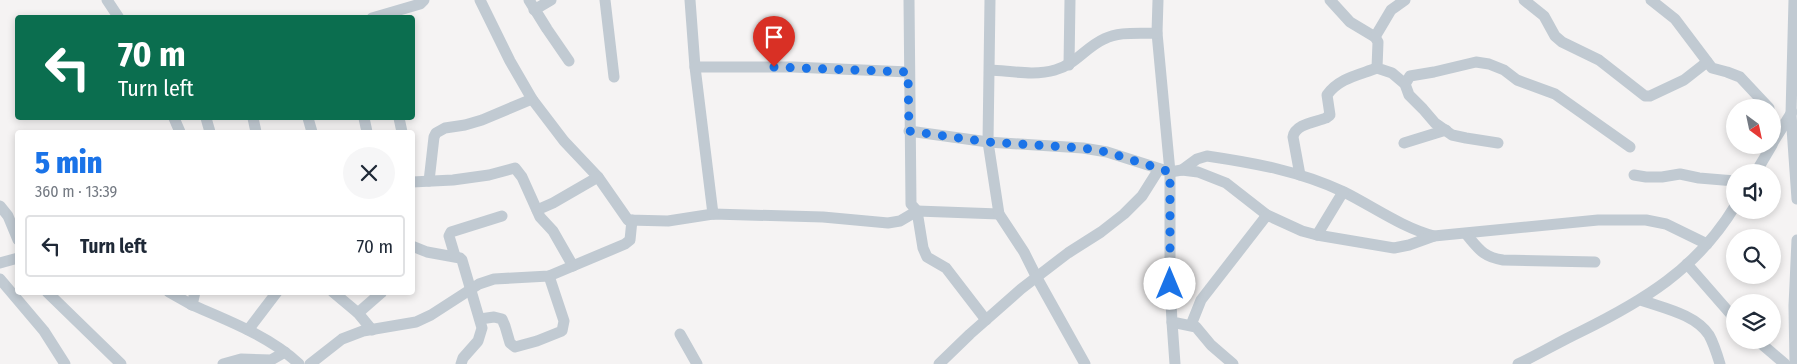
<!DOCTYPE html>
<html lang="en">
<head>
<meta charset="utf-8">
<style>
  body { margin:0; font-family:"Fira Sans Condensed",sans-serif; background:#f6f6f7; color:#1f2937; height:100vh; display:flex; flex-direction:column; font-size:19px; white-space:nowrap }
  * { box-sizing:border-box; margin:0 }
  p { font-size:16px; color:#747a83 }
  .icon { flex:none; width:28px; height:28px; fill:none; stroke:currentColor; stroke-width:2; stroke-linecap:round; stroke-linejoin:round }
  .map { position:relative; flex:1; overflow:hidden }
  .drawer { position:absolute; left:15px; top:130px; width:400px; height:165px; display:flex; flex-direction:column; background:#fff; border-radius:5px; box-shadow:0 2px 8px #0003 }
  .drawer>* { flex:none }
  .hud { position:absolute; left:15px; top:15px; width:400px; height:105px; border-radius:5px; box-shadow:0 2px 8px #0003; background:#0b6e4f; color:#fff; overflow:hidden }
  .needle { width:32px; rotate:147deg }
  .tools { position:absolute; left:1726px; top:99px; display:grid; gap:10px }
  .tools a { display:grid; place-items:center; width:55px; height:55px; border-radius:50%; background:#fff; box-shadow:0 2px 8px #0003; font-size:25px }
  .pin { position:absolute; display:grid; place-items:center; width:42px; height:42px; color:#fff; margin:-51px -21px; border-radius:50% 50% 50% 0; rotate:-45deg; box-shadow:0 0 5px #0007 }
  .pin .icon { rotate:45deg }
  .me { position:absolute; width:55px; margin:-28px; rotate:0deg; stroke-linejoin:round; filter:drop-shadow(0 0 4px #0008) }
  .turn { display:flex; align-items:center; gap:18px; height:105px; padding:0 20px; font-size:22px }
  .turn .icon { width:65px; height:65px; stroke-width:2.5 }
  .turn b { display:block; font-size:35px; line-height:42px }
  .round { display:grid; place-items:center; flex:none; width:52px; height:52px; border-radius:26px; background:#f6f6f7 }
  .head { display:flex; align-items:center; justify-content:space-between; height:85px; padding:0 20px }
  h1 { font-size:30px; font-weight:800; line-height:38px; color:#1a73e8 }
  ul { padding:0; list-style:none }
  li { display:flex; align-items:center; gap:15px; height:62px; margin:0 10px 8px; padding:0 10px; border:2px solid #e0e1e3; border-radius:5px }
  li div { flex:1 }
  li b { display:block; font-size:19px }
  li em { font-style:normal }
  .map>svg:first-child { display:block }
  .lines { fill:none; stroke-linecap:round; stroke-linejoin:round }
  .minor { stroke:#c1cad2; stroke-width:11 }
  .route { stroke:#1a73e8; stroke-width:9; stroke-dasharray:0 16.2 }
</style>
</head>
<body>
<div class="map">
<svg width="1797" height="364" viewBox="0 0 1797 364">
  <rect width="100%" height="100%" fill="#f5f3f3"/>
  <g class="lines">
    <g class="minor">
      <polyline points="107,0 119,18"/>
      <polyline points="480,0 510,61 532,99 564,141 598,177 628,220 668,221 713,214 823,217 888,223 900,221 917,211 999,214"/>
      <polyline points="529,0 547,29 569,61"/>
      <polyline points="605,0 614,77"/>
      <polyline points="690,0 695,67 713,214"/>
      <polyline points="909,0 911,204 917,211 923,248 927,257 946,268 986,320"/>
      <polyline points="990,0 988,142 999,214 1024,252 1037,278 1085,364"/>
      <polyline points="1158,0 1157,33 1170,172 1170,283 1172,322 1196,327 1211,345 1233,364"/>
      <polyline points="1330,0 1350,22 1375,37 1378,42 1377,68 1392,73 1405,84 1409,95 1423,109 1435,123 1452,135 1466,138 1498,143"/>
      <polyline points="1524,0 1544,16 1555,36 1562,42 1599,60 1645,96 1650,96 1684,80 1707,62"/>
      <polyline points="1651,0 1675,19 1712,68 1727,72 1740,77 1769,108"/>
      <polyline points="1794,0 1791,114 1797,199"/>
      <polyline points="534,10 551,0"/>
      <polyline points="372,18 420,4 424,0"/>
      <polyline points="1375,37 1391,10 1405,0"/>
      <polyline points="1069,65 1070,0"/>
      <polyline points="695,67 793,67 909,72"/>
      <path d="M990,70c21,1 45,6 65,0 20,-5 31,-23 49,-31 16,-8 35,-5 53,-6"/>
      <polyline points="1405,84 1410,76 1434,72 1476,62 1489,64 1504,70 1517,80 1555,94 1630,147"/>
      <polyline points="174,118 180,132"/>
      <polyline points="206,118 210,132"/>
      <polyline points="253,118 256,132"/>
      <polyline points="308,118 312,132"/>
      <polyline points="364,118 367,132"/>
      <polyline points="399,118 402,132"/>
      <polyline points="909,131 988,142 1083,148 1107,152 1170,172 1182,170 1198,172 1226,183 1267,215"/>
      <polyline points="1404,143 1446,130"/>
      <polyline points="1772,144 1792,112"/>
      <path d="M1182,170l15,-11 10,-3c47,7 93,15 137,36 30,15 57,35 90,44l164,-16h48l20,4 41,20"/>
      <polyline points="1756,172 1772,145"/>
      <path d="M1300,175l-7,-38c2,-13 23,-15 33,-19l4,-3 -3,-20c12,-17 32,-20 50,-27"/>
      <polyline points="1634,175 1646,177 1662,177 1680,174 1699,178 1735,181"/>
      <polyline points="429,181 434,137 436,133 445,128 465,125 482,120 532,99"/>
      <polyline points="412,182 453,180 489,175 515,168 522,177 540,217 553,231 573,266"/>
      <polyline points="0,206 8,216 18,240"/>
      <polyline points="537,210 553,203 598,177"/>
      <path d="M1466,234c13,15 17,23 37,26l92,2"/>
      <polyline points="1317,235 1343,192"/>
      <polyline points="412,246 427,252 460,258 462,260 482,328 478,341 463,358 461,364"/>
      <polyline points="455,256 449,236 451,232 502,216"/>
      <polyline points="0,263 18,258"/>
      <polyline points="1687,264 1735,319"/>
      <polyline points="0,279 44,331 65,364"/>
      <polyline points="47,292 121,364"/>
      <polyline points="169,292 192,305"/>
      <path d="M195,292l-3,13c35,15 79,32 107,59"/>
      <polyline points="333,292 358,313 372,330"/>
      <path d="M1641,300c22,8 54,14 68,35 5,9 8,19 11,29"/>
      <polyline points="358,313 382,292"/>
      <polyline points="480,319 494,317 502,319 505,326 510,343 515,347 537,341 562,331 564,321 549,276"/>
      <polyline points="1172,322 1175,364"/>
      <polyline points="1191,325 1201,300 1267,215 1302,231 1317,235 1394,248 1409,245 1434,236"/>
      <polyline points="248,330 277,292"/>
      <polyline points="680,334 697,364"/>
      <polyline points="1757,340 1785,364"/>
      <polyline points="223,364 241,359 271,360 285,352"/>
      <polyline points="310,364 342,339 363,331 416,322 431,315 479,284 494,279 549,276 625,244 630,240 632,220"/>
      <polyline points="939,364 970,334 1021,289 1068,253 1101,232 1124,214 1142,196 1159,169"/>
      <path d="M1518,364c21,-10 41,-22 62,-32 63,-31 117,-63 155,-126"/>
      <polyline points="1795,364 1794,306 1797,240"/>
    </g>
  </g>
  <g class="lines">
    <polyline class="route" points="774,67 908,72 909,131 988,142 1083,148 1107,152 1170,172 1170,284"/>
  </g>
</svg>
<div class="tools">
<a><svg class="needle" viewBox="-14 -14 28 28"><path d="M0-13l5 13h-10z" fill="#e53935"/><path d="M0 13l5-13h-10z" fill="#747a83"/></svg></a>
<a><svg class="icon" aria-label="sound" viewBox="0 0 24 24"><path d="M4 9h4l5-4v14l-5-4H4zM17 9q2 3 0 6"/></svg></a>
<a><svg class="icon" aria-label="search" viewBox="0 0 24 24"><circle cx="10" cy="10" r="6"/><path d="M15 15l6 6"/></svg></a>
<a><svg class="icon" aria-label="layers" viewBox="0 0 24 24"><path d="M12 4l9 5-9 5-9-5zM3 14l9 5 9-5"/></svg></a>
</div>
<div class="pin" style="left:774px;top:67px;background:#d93025"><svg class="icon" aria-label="arrive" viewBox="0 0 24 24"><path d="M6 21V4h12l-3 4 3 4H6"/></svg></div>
<svg class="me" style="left:1170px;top:284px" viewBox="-20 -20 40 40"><circle r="19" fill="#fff"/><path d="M0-13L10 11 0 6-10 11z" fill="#1a73e8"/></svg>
<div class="hud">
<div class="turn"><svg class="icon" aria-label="left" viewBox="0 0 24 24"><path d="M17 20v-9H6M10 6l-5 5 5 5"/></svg><div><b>70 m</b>Turn left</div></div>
</div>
<section class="drawer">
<div class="head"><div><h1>5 min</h1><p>360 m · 13:39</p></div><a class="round"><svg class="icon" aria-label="close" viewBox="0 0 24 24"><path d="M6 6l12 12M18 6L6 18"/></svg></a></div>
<ul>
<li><svg class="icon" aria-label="left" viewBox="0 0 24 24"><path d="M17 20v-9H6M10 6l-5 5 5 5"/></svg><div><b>Turn left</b></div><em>70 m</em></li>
</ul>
</section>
</div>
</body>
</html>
